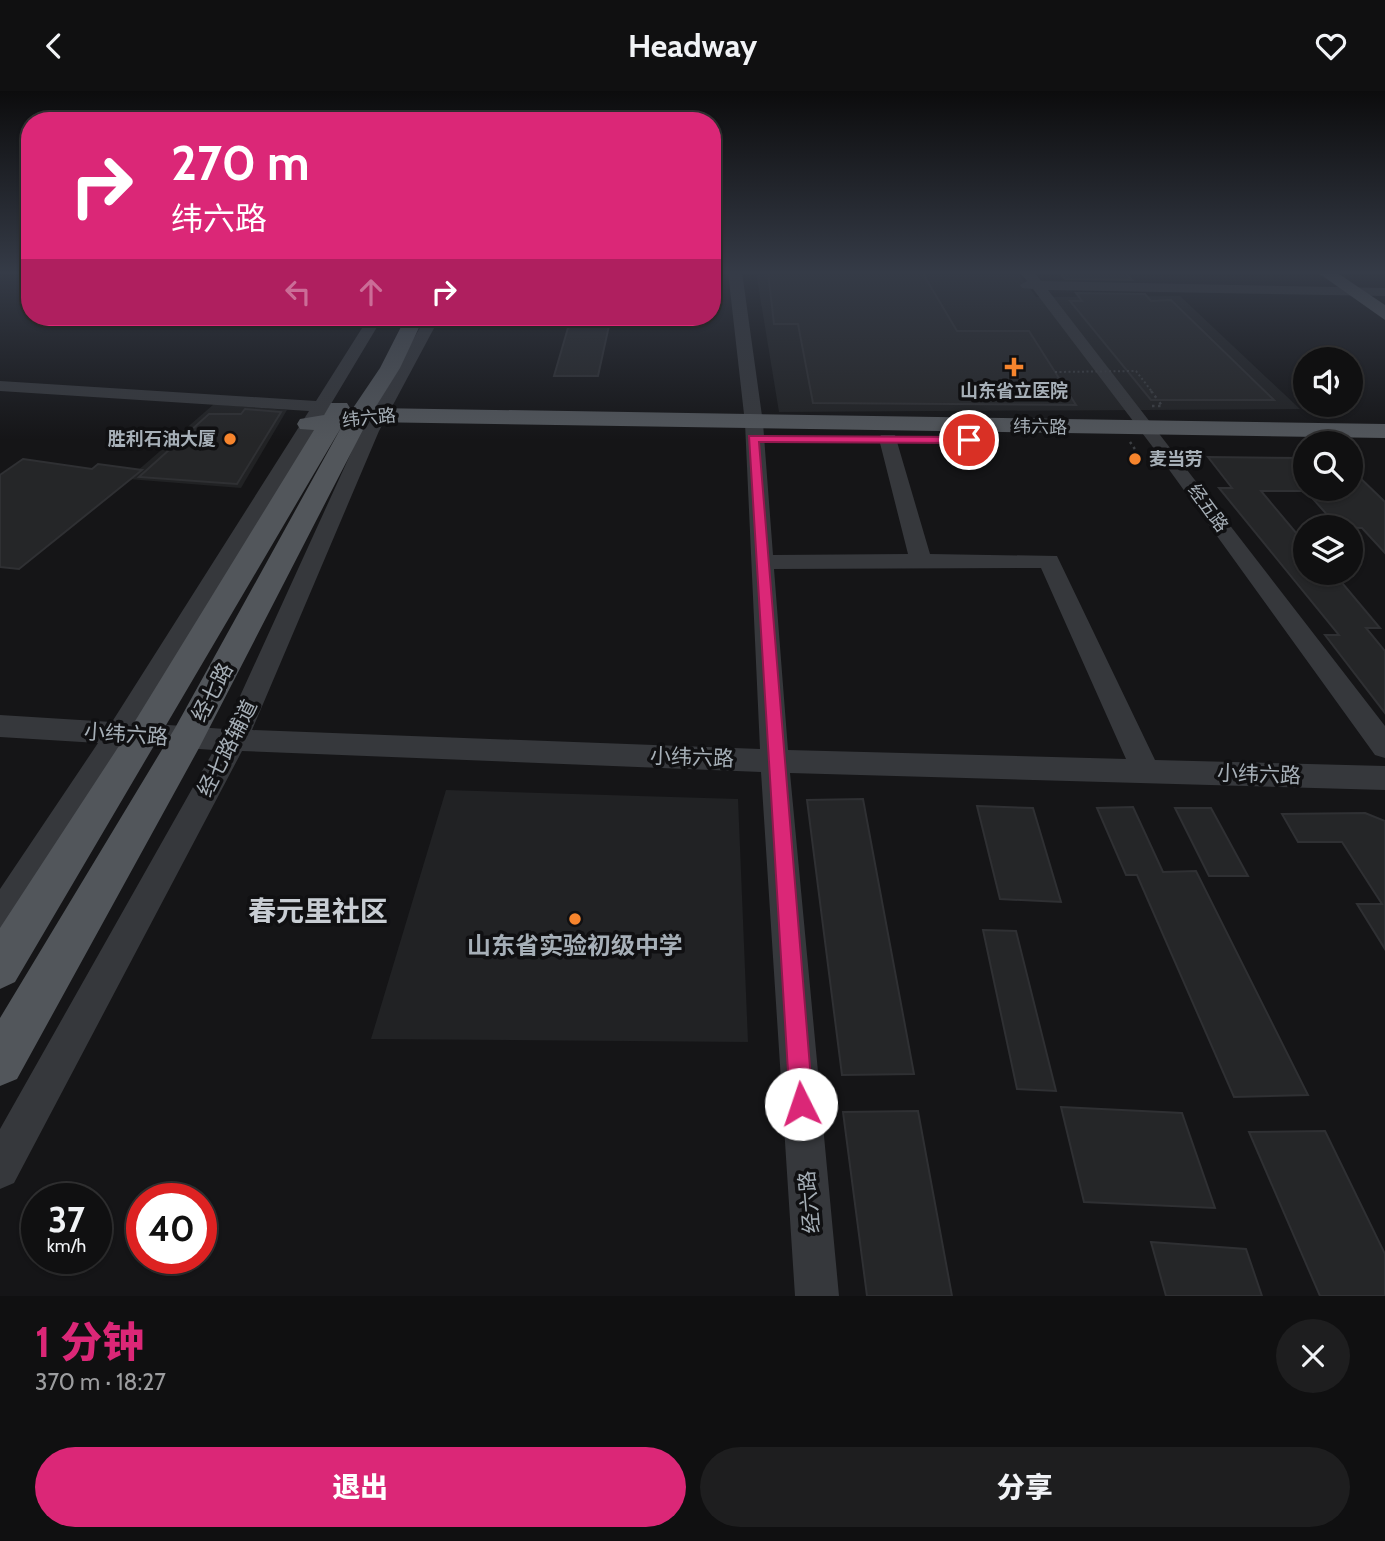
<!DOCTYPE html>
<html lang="zh">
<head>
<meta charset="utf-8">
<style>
  body { margin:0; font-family:Cabin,"Noto Sans SC",sans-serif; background:#1e1e1f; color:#f1f3f6; height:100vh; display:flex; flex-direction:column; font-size:26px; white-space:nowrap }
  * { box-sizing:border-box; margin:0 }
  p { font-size:23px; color:#9c9d9f }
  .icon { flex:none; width:38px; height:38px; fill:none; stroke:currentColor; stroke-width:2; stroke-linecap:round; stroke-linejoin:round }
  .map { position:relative; height:1205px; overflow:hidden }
  .side { display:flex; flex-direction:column; background:#101011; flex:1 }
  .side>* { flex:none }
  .banner { position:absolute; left:21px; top:21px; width:700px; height:214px; border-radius:28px; box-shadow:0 2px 5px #0004,0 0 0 2px #303031; background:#db2777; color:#fff; overflow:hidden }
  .controls { position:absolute; left:1293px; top:256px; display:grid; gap:14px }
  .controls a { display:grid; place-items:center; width:70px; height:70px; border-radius:50%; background:#101011; box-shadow:0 2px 5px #0004,0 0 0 2px #303031; font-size:35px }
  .speed { position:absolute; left:21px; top:1092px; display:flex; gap:14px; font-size:35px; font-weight:700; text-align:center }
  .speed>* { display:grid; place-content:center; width:91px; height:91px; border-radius:50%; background:#101011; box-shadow:0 2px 5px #0004,0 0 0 2px #303031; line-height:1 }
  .speed small { font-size:18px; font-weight:400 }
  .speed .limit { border:10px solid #d22; background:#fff; color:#111 }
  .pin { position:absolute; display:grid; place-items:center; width:60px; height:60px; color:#fff; margin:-30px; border:4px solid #fff; border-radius:50%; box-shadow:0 2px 7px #0007 }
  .me { position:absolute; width:77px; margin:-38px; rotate:356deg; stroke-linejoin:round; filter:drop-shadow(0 0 5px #0008) }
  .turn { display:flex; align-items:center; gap:24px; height:147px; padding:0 35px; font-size:32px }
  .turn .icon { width:91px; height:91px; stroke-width:2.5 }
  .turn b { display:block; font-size:49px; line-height:60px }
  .lanes { display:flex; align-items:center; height:66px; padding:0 35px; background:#0003; justify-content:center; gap:35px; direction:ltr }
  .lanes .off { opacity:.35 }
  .round { display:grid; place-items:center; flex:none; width:74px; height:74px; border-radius:37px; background:#1e1e1f }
  .head { display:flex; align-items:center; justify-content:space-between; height:119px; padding:0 35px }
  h1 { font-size:42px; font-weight:800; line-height:52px; color:#db2777 }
  .cta { display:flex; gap:14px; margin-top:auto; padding:14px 35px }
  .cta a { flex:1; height:80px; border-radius:42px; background:#db2777; color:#fff; font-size:28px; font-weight:800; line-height:80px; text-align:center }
  .cta a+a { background:#1e1e1f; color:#f1f3f6 }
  header { display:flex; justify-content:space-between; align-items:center; height:91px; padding:0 35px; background:#101011; font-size:32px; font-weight:800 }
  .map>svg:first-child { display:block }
  .built { fill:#212224 }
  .building { fill:#252628; stroke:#2f3033; stroke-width:2 }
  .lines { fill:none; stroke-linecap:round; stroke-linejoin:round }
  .path { stroke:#3c3f43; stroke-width:2.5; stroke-dasharray:2.5 3.5; stroke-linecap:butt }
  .minor { fill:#36383c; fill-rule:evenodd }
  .major { fill:#52565b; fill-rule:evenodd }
  .path-bridge-far1 { stroke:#3c3f43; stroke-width:2; stroke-dasharray:2 2.5; stroke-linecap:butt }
  .path-bridge { stroke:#3c3f43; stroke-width:2.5; stroke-dasharray:2.5 3.5; stroke-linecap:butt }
  .route { fill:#db2777; stroke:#8e194d; stroke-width:2 }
  .poi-dot { fill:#f7852d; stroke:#101012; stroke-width:2.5 }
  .labels { text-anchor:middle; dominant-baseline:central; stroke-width:7; stroke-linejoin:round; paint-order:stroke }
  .far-poi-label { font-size:18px; font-weight:bold; fill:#a6afb7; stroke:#101012 }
  .far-street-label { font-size:18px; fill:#a6afb7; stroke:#101012 }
  .street-label { font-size:21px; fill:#a6afb7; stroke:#101012 }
  .near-poi-label { font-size:24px; font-weight:bold; fill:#a6afb7; stroke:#101012 }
  .near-quarter-label { font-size:28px; font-weight:bold; fill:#c8cdd3; stroke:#101012 }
</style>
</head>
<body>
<header><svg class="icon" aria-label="back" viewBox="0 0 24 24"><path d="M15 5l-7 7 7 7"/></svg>Headway<svg class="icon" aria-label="heart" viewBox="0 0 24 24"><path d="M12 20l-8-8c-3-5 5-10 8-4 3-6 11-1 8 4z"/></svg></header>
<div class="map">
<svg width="1385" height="1205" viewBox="0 0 1385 1205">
  <rect width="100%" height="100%" fill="#151517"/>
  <g class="built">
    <polygon points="756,181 1017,181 1036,206 1180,205 1300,318 779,321"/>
    <polygon points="214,313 287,319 241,397 128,388"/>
    <polygon points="446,699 738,708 748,951 371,948"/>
  </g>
  <g class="building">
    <polygon points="768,181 922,181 957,240 1029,240 1076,314 813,312 798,233 774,233"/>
    <polygon points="1059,181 1124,181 1132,189 1065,188"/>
    <polygon points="1076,202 1145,203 1151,210 1171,209 1274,309 1151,309 1070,210 1082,210"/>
    <polygon points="570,230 610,230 598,285 554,285"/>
    <polygon points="245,318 281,321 237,393 139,386 209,323 241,323"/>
    <polygon points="1208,366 1306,367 1306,397 1351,397 1351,378 1385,411 1385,462 1362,437 1338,436 1306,400 1261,400 1297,443 1306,449 1306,481 1333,481 1380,537 1366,537 1385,560 1385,622 1325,544 1339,544 1219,397 1232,397"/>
    <polygon points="23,368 92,378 98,373 142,379 19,478 0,476 0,384"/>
    <polygon points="863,708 914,983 842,984 807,709"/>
    <polygon points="977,715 1033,717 1061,811 1000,808"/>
    <polygon points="1133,716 1163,781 1196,780 1308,1004 1234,1006 1137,784 1126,784 1097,717"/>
    <polygon points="1175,717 1211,717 1248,785 1209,785"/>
    <polygon points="1365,722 1385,730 1385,858 1357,813 1382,813 1342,751 1298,751 1282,723"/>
    <polygon points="983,839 1016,840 1056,1000 1017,998"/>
    <polygon points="1061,1016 1182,1022 1215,1117 1084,1111"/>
    <polygon points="918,1020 952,1205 867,1205 843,1021"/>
    <polygon points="1325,1040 1385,1163 1385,1205 1320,1205 1249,1041"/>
    <polygon points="1151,1151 1246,1158 1262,1205 1166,1205"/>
  </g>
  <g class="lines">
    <g class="path">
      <polyline points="1152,315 1162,315 1158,309"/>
      <polyline points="1130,351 1137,361"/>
    </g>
    <g class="minor">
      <path d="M728,181h14l21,151 10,132 135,-1 -29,-115 2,-4h14l35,119 127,2 98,204 230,6v24l-595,-17 49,523h-44l-34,-524 -519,-21 -228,432 -14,6v-60l214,-379 -87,-6 -115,185 -12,5v-45l98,-146 -98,-6v-22l112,7 197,-311 -309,-20v-10l316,20 53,-84h14l-243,406 85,6 136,-298 65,-114h14l-61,114 -127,299 508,19 -15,-326zM1041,477l85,191 -338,-9 -14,-181z"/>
      <polygon points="1020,181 1034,181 1041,190 1385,197 1385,205 1048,199 1385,635 1385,667 1375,664 1152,355 1033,198 1022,197 1020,194 1027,190"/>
    </g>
    <g class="major">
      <polygon points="1317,181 1336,181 1385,214 1385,229"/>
      <polygon points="406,226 424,226 400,277 375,317 1385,333 1385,347 367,331 199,657 17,988 0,995 0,927 175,637 342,335 15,891 0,898 0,837 132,635 314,339 300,338 297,333 300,328 324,324 331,312 347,312 350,317 348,321 351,320 380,277"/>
    </g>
    <polyline class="path-bridge-far1" points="1055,281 1136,280 1153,302"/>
    <polyline class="path-bridge" points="1151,300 1158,309"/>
  </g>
  <linearGradient id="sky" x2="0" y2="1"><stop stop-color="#0c0c0d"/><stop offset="0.52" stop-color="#353b47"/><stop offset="1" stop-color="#353b47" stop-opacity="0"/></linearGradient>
  <rect width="1385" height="349" fill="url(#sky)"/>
  <polygon class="route" points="749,345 969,346 974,349 969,352 759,351 813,1013 810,1022 801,1025 793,1022 790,1013"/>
  <g class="poi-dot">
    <path d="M1010.5 265.5h7v7h7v7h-7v7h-7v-7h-7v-7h7z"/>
    <circle cx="230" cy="348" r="7"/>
    <circle cx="1135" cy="368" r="7"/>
    <circle cx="575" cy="828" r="7"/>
  </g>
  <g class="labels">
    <g class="far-poi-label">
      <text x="1014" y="300">山东省立医院</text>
      <text x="216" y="348" text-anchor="end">胜利石油大厦</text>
      <text x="1149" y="368" text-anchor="start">麦当劳</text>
    </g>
    <g class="far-street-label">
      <text transform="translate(369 327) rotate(-6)">纬六路</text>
      <text transform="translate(1040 336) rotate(1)">纬六路</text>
      <text transform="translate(1208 417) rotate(54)">经五路</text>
    </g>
    <g class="street-label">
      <text transform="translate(212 601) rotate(-62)">经七路</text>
      <text transform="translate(126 643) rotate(4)">小纬六路</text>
      <text transform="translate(227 657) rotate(-63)">经七路辅道</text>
      <text transform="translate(692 666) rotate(2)">小纬六路</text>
      <text transform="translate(1259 683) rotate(2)">小纬六路</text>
      <text transform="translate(809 1111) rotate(-95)">经六路</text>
    </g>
    <g class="near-poi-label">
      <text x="575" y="854">山东省实验初级中学</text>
    </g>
    <g class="near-quarter-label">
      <text x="318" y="820">春元里社区</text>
    </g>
  </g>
</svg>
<div class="controls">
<a><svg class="icon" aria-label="sound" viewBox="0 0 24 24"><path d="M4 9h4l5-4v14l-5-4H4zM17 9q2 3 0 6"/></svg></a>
<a><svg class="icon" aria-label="search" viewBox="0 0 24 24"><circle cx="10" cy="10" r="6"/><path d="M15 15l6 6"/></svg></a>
<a><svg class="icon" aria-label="layers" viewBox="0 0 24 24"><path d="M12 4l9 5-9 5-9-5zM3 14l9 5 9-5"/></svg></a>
</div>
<div class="speed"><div>37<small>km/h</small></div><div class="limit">40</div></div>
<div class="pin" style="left:969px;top:349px;background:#d93025"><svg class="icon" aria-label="arrive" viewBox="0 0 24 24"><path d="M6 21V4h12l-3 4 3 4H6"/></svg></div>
<svg class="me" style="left:801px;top:1013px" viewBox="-20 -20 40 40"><circle r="19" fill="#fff"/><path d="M0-13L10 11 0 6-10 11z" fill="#db2777"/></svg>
<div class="banner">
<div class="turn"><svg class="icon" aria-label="right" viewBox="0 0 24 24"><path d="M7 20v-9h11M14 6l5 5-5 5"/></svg><div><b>270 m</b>纬六路</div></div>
<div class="lanes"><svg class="icon off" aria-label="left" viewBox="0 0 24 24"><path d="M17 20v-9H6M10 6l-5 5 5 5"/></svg><svg class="icon off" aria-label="ahead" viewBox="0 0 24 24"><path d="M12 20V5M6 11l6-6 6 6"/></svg><svg class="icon" aria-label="right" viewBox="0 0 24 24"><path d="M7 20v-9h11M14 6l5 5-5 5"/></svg></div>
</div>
</div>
<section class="side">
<div class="head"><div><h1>1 分钟</h1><p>370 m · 18:27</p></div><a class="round"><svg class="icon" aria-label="close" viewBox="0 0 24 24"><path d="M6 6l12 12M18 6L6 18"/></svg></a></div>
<div class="cta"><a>退出</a><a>分享</a></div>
</section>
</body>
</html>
